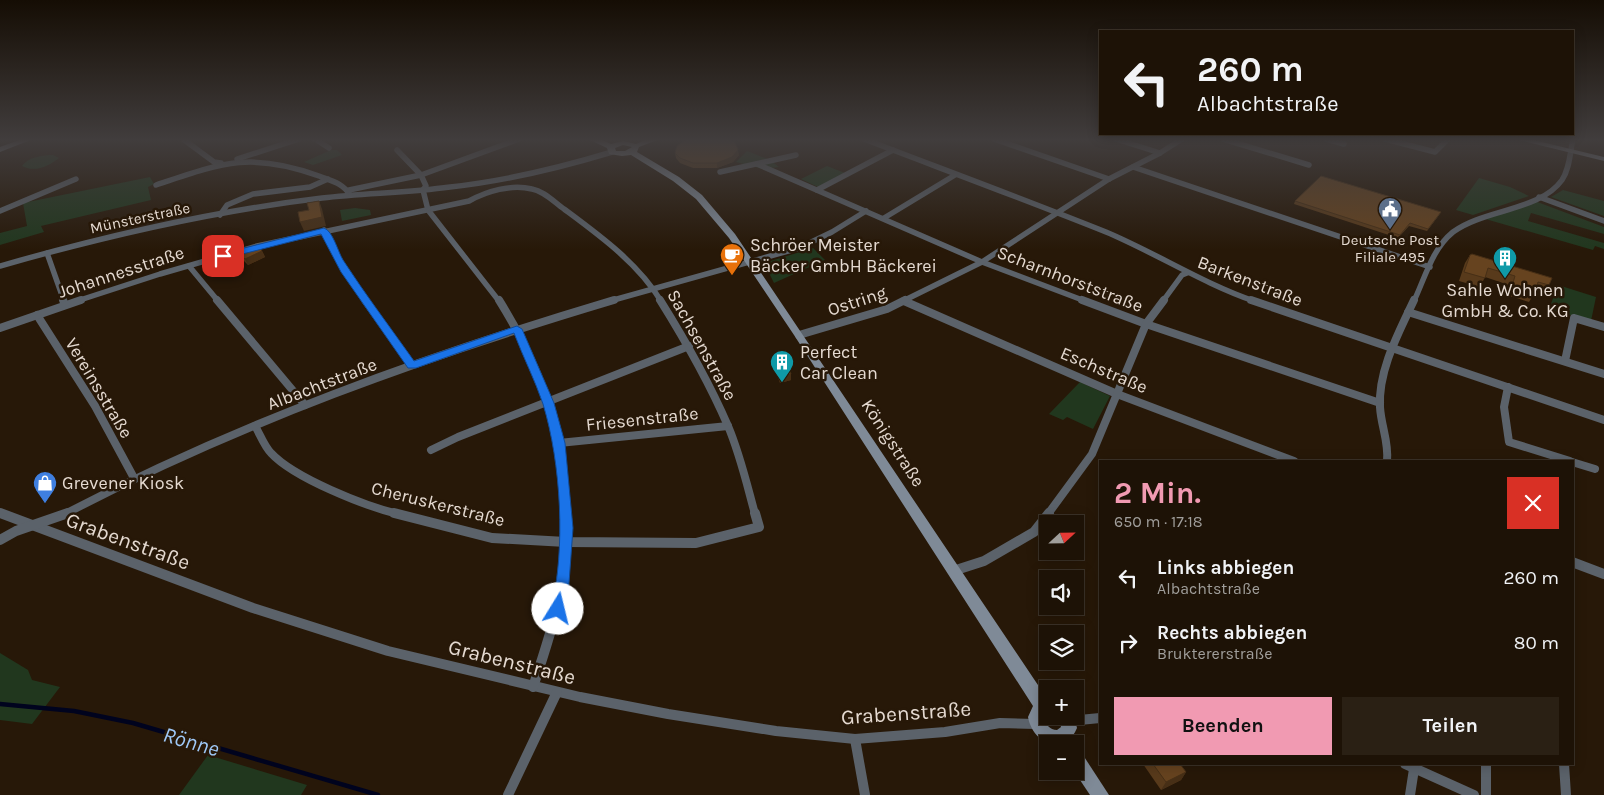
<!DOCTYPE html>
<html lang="de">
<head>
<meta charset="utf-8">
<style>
  body { margin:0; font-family:Karla,sans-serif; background:#2a2014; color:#f1f3f6; height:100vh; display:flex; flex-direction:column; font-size:19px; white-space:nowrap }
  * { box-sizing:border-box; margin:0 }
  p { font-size:16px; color:#a09e9b }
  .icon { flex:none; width:28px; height:28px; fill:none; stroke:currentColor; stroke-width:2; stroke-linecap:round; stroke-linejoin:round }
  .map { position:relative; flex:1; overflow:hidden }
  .panel { position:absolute; left:1099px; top:460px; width:475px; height:305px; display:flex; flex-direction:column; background:#1d1206; border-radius:0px; box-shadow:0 2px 12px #0003,0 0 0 1px #3b3228 }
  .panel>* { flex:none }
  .guide { position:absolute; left:1099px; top:30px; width:475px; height:105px; border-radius:0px; box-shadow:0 2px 12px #0003,0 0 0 1px #3b3228; background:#1d1206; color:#f1f3f6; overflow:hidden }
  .needle { width:32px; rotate:68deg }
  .fabs { position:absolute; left:1039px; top:515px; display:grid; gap:10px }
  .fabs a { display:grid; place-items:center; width:45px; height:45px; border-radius:0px; background:#1d1206; box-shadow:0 2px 12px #0003,0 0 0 1px #3b3228; font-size:25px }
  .pin { position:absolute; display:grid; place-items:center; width:42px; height:42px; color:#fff; margin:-21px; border-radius:10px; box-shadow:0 2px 8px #0006 }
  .me { position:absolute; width:55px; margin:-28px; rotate:9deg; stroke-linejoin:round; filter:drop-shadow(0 0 4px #0008) }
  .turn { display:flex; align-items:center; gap:18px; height:105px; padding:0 15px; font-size:22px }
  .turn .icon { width:65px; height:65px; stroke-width:2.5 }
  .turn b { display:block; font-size:35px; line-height:42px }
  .round { display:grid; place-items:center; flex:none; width:52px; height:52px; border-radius:0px; background:#2a2014 }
  .overview { display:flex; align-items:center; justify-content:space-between; height:85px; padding:0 15px }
  h1 { font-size:30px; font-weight:700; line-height:38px; color:#f19ab2 }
  .action { display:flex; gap:10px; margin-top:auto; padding:10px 15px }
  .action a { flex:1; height:58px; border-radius:0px; background:#f19ab2; color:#111; font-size:20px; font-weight:700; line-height:58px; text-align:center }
  .action a+a { background:#2a2014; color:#f1f3f6 }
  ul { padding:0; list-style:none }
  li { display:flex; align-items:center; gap:15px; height:65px; padding:0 15px }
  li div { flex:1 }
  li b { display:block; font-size:19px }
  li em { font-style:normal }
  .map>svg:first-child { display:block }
  .green { fill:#21371e }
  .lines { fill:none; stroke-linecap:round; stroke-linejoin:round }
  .stream { stroke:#00031e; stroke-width:4.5 }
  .street-far2 { stroke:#5b626a; stroke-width:5.5 }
  .street-far1 { stroke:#5b626a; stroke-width:8 }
  .street { stroke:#5b626a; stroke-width:10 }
  .secondary { fill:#7f8a97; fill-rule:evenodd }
  .wall { fill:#583a1b }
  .shaded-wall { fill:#472f16 }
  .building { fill:#66431f; stroke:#472f16 }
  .route { fill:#1a73e8; stroke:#114b97 }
  .labels { text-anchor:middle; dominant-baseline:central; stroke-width:5; stroke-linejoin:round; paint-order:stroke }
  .far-street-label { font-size:15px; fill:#e5dad1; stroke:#271808 }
  .far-poi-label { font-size:15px; fill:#e5dad1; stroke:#271808 }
  .poi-label { font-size:18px; fill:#e5dad1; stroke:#271808; text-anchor:start }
  .street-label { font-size:18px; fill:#e5dad1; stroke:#271808 }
  .near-street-label { font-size:21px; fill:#e5dad1; stroke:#271808 }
  .near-water-label { font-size:22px; font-style:italic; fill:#9fc9f8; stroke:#271808 }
</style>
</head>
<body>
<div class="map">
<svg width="1604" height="795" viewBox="0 0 1604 795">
  <rect width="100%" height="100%" fill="#271808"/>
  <g class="green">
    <polygon points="331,150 337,150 342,155 313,165 304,162"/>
    <polygon points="747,151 770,160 779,167 763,169 736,162"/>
    <path d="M53,155l6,3c-10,8 -24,15 -37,8 6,-9 21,-11 31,-11z"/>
    <polygon points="827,166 845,173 818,187 801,179"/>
    <polygon points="150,177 154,184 148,187 151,200 41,226 44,232 0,245 0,233 27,226 23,203"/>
    <polygon points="1479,178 1510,187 1529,196 1473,215 1456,210"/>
    <polygon points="1563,190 1604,201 1604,216 1551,197"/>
    <polygon points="1532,200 1604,227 1604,234 1531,213 1528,221 1604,243 1604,249 1595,246 1593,250 1482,218"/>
    <polygon points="355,208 370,210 371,215 342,221 340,210"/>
    <polygon points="813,248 825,260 774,283 764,263"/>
    <polygon points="1558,285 1596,297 1591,321 1549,309"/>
    <polygon points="1080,382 1110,396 1093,429 1067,417 1063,420 1049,414"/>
    <polygon points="0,653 28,670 32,680 60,687 32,724 0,720"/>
    <polygon points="208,755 307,785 301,795 179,795"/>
  </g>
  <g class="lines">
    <polyline class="stream" points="0,704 74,711 133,723 378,795"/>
    <g class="street-far2">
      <polyline points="183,139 214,162 221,163"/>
      <polyline points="315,139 329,148"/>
      <path d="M864,139c81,31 162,61 242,93 50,21 96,51 148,69"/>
      <polyline points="994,139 1109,179"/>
      <polyline points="1116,139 1160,153"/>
      <polyline points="1223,139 1309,165"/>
      <polyline points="1326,139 1344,144"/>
      <polyline points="1385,139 1435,152 1448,139"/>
      <polyline points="397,150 421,175 426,186 423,190 428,210 499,301"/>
      <polyline points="237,159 299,139"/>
      <polyline points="757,164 982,262 1085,301"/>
      <polyline points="1133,167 1430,267"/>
      <polyline points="720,172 796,155"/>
      <path d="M156,185c65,-22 95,-34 163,-9 13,5 24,7 31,19"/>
      <polyline points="349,190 421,175 519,139"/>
      <polyline points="817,190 893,150"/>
      <polyline points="1539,197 1604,221"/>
      <polyline points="0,211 76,179"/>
      <polyline points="220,215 227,205 253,194 310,187 328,179"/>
      <polyline points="884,218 955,175"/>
      <polyline points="324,230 343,266 366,301"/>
      <polyline points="47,253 64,301"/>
      <path d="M0,266c105,-30 213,-55 322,-68 42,-5 85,-5 128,-11 55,-6 109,-19 162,-35"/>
      <polyline points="189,266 218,301"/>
      <path d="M77,301l83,-27 97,-28 212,-45c18,-10 42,-17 63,-12 12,2 22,13 32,20 35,26 74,54 97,92"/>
      <polyline points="610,301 799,248 832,232 866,211"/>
      <polyline points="903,301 982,262 1109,179 1160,153 1182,139"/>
      <polyline points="1163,301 1182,275 1187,273"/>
      <path d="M1414,301c11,-23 18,-52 39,-69 31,-23 87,-21 109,-52 8,-12 8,-28 11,-41"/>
    </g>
    <g class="street-far1">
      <polyline points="63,300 65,305"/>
      <polyline points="217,300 305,405"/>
      <polyline points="365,300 412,365"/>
      <path d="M499,300c27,43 48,92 60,141 5,24 4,49 7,73"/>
      <path d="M660,300c25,40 49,82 68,126 12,28 19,59 27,88"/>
      <polyline points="1082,300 1146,324 1380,403"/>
      <polyline points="1251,300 1604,420"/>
      <polyline points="904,301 1117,394 1294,461"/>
      <polyline points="1408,312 1604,374"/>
      <polyline points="37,315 95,406 134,478"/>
      <polyline points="0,328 81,300"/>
      <polyline points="799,335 887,309 905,300"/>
      <polyline points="1565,361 1574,318 1604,327"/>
      <polyline points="1508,387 1504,407 1509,442 1570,461"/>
      <path d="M255,426c5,8 9,20 16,27 23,25 94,53 127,61"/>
      <polyline points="559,443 728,426"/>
      <polyline points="431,450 458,437 689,346"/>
      <path d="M1387,461c2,-19 -6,-35 -7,-54 -2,-37 19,-75 34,-107"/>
      <polyline points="1572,462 1595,469"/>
      <polyline points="0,513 3,514"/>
      <path d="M65,514c174,-91 361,-158 549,-214"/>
      <polyline points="1048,514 1092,454 1146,324 1164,300"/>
    </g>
    <g class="street">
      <polyline points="0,513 253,608 388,651 580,697 668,714 776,731 855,739 945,732 1000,723 1036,724"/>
      <polyline points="394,513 492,538 566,542 696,543 759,527 755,513"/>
      <polyline points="0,540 16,531 68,513"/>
      <polyline points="1572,562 1604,574"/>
      <polyline points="953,571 984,561 1034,532 1049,513"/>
      <path d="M533,687c19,-57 38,-113 33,-174"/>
      <polyline points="1069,721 1100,718"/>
      <polyline points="855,739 865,795"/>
      <polyline points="1405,764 1474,795"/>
      <polyline points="1486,764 1486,795"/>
      <polyline points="1564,764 1566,795"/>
      <polyline points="508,795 557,692"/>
      <polyline points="1410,795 1414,769"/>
    </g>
    <g class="secondary">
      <polygon points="22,139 33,139 0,152 0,147"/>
      <path d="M588,139h11l12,5 12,-3 13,3 12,-5h12l-21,8 -2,5 42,25 23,18 33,39 313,466v15l-4,2c1,7 6,13 13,13l4,-3 -3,-11h16l3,12c-13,30 -44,16 -49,-11l5,-11 -239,-371 -65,-97 -33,-39 -23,-18 -42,-26 -9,1 -13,-2 -2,-6zM623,145l9,2 -7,4h-9l-1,-3z"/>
      <polygon points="1515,139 1529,139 1604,157 1604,161"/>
      <polygon points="1075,750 1081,752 1109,795 1090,795 1074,771"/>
    </g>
  </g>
  <g class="wall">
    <polygon points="675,153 739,155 733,162 717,168 693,168 680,163 676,158"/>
    <polygon points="1295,201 1439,215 1427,231 1409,226 1398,238 1294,204"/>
    <polygon points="262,251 265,257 248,265 240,257 237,252"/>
    <polygon points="1470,255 1549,285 1543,294 1535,292 1529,302 1506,295 1509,285 1485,277 1480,287 1459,281 1465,263"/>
    <polygon points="775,364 791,374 791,380 780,383 775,370"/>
    <polygon points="1143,764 1180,764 1186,772 1181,780 1161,790"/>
  </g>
  <g class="shaded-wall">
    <polygon points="738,150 739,155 733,162 717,168 717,163"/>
    <polygon points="319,201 322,209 326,226 304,231 300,222"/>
    <polygon points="262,251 265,257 248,265 245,259"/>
    <polygon points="791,374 791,380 780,383 780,377"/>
    <polygon points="1186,772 1181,780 1161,790 1166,782"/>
  </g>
  <g class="building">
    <polygon points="689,139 728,139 735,142 738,150 732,157 717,163 693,163 680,158 675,153 677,146 685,140"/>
    <polygon points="1321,176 1441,212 1428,229 1410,223 1400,235 1295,201"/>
    <polygon points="319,201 322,217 300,222 298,212 309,210 307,203"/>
    <polygon points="257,245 262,251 245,259 237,252"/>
    <polygon points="1472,254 1552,278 1549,285 1538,282 1535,293 1512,286 1515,276 1488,268 1485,278 1464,272 1470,255"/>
    <polygon points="785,361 791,374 780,377 775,364"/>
    <polygon points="1153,764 1180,764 1186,772 1166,782"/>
  </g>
  <linearGradient id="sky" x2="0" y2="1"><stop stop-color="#150d04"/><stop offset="0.56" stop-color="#413d3d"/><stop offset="1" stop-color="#413d3d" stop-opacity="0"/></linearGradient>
  <rect width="1604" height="250" fill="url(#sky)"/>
  <path class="route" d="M324,228c9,3 14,24 19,32 22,34 47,67 71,101l100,-34 3,-1 5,3 32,74 11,40 8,85 -5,69 -5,16 -5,2 -5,-2 -2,-4c15,-60 10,-146 -8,-205 -8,-24 -20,-47 -29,-71l-98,35h-8l-67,-96 -20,-38 -98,25 -5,-3 2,-2z"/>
  <defs>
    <g id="civic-pin" transform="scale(1.25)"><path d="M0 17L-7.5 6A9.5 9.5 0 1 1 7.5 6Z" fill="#5c6f8a" stroke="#271808"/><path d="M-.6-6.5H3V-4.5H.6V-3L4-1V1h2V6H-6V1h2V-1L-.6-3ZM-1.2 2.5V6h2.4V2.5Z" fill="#fff"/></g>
    <g id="cafe-pin" transform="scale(1.25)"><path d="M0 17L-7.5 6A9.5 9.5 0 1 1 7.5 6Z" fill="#e8710a" stroke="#271808"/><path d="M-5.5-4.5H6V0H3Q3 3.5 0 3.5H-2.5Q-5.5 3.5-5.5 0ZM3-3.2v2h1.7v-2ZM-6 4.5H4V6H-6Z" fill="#fff"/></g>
    <g id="building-pin" transform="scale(1.25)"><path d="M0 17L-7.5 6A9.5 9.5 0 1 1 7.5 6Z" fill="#0f9aa8" stroke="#271808"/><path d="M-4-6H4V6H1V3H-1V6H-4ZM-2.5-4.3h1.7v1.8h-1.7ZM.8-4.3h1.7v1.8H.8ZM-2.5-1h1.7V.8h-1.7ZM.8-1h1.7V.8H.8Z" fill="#fff"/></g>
    <g id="shop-pin" transform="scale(1.25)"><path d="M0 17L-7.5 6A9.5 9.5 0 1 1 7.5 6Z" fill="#3f7fe0" stroke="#271808"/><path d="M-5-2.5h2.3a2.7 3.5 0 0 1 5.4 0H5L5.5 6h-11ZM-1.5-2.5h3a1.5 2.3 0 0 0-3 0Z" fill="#fff"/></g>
  </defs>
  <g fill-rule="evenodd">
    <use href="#civic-pin" x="1390" y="209"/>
    <use href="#cafe-pin" x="732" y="255"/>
    <use href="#building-pin" x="1505" y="258"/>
    <use href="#building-pin" x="782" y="362"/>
    <use href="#shop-pin" x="45" y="483"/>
  </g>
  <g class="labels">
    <g class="far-street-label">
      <text transform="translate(140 218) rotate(-12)">Münsterstraße</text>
    </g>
    <g class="far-poi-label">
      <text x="1390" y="240">Deutsche Post<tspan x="1390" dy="17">Filiale 495</tspan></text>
    </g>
    <g class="poi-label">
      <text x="750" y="245">Schröer Meister<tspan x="750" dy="21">Bäcker GmbH Bäckerei</tspan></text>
      <text x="1505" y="290" text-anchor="middle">Sahle Wohnen<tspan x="1505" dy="21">GmbH &amp; Co. KG</tspan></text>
      <text x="800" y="352">Perfect<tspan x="800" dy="21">Car Clean</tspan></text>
      <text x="62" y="483">Grevener Kiosk</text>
    </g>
    <g class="street-label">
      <text transform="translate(121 272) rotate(-18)">Johannesstraße</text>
      <text transform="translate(1070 279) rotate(21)">Scharnhorststraße</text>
      <text transform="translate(1250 281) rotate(21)">Barkenstraße</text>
      <text transform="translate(857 301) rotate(-18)">Ostring</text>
      <text transform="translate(702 345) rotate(61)">Sachsenstraße</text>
      <text transform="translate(1104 370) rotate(23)">Eschstraße</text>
      <text transform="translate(322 384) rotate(-21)">Albachtstraße</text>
      <text transform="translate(99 388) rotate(59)">Vereinsstraße</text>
      <text transform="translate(642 419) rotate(-6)">Friesenstraße</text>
      <text transform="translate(893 443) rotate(57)">Königstraße</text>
      <text transform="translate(438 504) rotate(14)">Cheruskerstraße</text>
    </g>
    <g class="near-street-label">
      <text transform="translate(128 541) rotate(20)">Grabenstraße</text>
      <text transform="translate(512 662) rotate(14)">Grabenstraße</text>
      <text transform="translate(906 713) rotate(-4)">Grabenstraße</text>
    </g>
    <g class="near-water-label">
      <text transform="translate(191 742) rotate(16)">Rönne</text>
    </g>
  </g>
</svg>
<div class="fabs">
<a><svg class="needle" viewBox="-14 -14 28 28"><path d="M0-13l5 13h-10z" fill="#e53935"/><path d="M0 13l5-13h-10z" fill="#a09e9b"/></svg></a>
<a><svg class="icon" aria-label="sound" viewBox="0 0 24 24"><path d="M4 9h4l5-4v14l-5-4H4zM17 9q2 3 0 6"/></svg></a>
<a><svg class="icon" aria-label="layers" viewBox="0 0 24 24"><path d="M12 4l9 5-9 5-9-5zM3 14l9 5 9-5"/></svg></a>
<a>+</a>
<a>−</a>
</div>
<div class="pin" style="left:223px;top:256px;background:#d93025"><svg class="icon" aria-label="arrive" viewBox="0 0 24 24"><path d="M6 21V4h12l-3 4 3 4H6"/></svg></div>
<svg class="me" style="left:558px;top:609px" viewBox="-20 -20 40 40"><circle r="19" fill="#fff"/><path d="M0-13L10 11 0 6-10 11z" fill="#1a73e8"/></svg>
<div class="guide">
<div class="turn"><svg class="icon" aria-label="left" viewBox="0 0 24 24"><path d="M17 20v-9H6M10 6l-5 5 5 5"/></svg><div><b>260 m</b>Albachtstraße</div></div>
</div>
<section class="panel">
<div class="overview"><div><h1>2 Min.</h1><p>650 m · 17:18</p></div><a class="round" style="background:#d93025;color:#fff"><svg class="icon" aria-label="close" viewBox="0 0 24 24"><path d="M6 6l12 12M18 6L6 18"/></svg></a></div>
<ul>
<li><svg class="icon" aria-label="left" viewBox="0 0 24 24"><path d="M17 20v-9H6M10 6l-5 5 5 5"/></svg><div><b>Links abbiegen</b><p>Albachtstraße</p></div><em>260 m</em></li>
<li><svg class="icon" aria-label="right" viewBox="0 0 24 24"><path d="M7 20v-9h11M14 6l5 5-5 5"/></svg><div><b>Rechts abbiegen</b><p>Bruktererstraße</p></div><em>80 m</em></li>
</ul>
<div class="action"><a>Beenden</a><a>Teilen</a></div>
</section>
</div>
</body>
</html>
